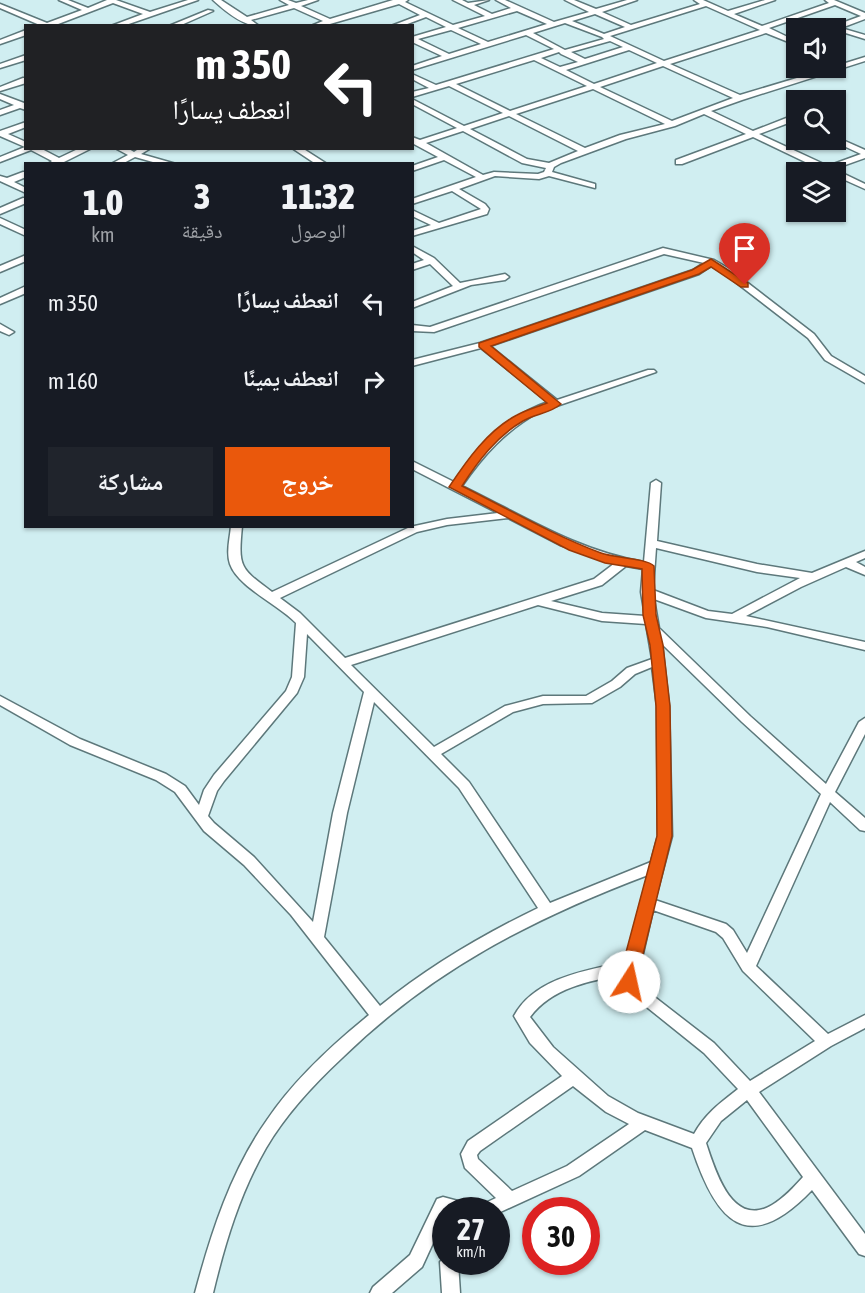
<!DOCTYPE html>
<html lang="ar">
<head>
<meta charset="utf-8">
<style>
  body { margin:0; font-family:"Asap Condensed","Noto Naskh Arabic",sans-serif; background:#20242c; color:#f1f3f6; direction:rtl; height:100vh; display:flex; flex-direction:column; font-size:22px; white-space:nowrap }
  * { box-sizing:border-box; margin:0 }
  p { font-size:20px; color:#9ea1a6 }
  .icon { flex:none; width:33px; height:33px; fill:none; stroke:currentColor; stroke-width:2; stroke-linecap:round; stroke-linejoin:round }
  .map { position:relative; flex:1; overflow:hidden; direction:ltr }
  .drawer { position:absolute; left:24px; top:162px; width:390px; height:366px; display:flex; flex-direction:column; background:#171b24; border-radius:0px; box-shadow:0 2px 4px #0004; direction:rtl }
  .drawer>* { flex:none }
  .top-card { position:absolute; left:24px; top:24px; width:390px; height:126px; border-radius:0px; box-shadow:0 2px 4px #0004; direction:rtl; background:#202124; color:#fff; overflow:hidden }
  .controls { position:absolute; left:786px; top:18px; display:grid; gap:12px }
  .controls a { display:grid; place-items:center; width:60px; height:60px; border-radius:0px; background:#171b24; box-shadow:0 2px 4px #0004; font-size:30px }
  .speed { position:absolute; left:432px; top:1197px; display:flex; gap:12px; font-size:30px; font-weight:700; text-align:center }
  .speed>* { display:grid; place-content:center; width:78px; height:78px; border-radius:50%; background:#171b24; box-shadow:0 2px 4px #0004; line-height:1 }
  .speed small { font-size:15px; font-weight:400 }
  .speed .limit { border:9px solid #d22; background:#fff; color:#111 }
  .pin { position:absolute; display:grid; place-items:center; width:51px; height:51px; color:#fff; margin:-62px -26px; border-radius:50% 50% 50% 0; rotate:-45deg; box-shadow:0 0 6px #0007 }
  .pin .icon { rotate:45deg }
  .me { position:absolute; width:66px; margin:-33px; rotate:10deg; stroke-linejoin:round; filter:drop-shadow(0 0 4px #0008) }
  .turn { display:flex; align-items:center; gap:21px; height:126px; padding:0 24px; font-size:27px }
  .turn .icon { width:78px; height:78px; stroke-width:2.5 }
  .turn b { display:block; font-size:42px; line-height:51px }
  .eta { display:flex; justify-content:space-evenly; align-items:center; height:102px; text-align:center }
  .eta b { font-size:36px; font-weight:800; line-height:42px }
  .action { display:flex; gap:12px; margin-top:auto; padding:12px 24px }
  .action a { flex:1; height:69px; border-radius:0px; background:#ea580c; color:#fff; font-size:24px; font-weight:800; line-height:69px; text-align:center }
  .action a+a { background:#20242c; color:#f1f3f6 }
  ul { padding:0; list-style:none }
  li { display:flex; align-items:center; gap:18px; height:78px; padding:0 24px }
  li div { flex:1 }
  li b { display:block; font-size:22px }
  li em { font-style:normal }
  .map>svg:first-child { display:block }
  .lines { fill:none; stroke-linecap:round; stroke-linejoin:round }
  .minor-casing { stroke:#5d787b; stroke-width:3 }
  .minor { fill:#fff; fill-rule:evenodd }
  .route { fill:#ea580c; stroke:#983908; stroke-width:1.5 }
</style>
</head>
<body>
<div class="map">
<svg width="865" height="1293" viewBox="0 0 865 1293">
  <rect width="100%" height="100%" fill="#d0eef1"/>
  <g class="lines">
    <g class="minor-casing">
      <g id="minor">
        <polygon points="59,0 68,0 88,8 107,0 116,0 150,12 188,0 198,0 123,26 111,26 143,14 113,3 53,26 42,26 0,8 0,4 47,23 82,10"/>
        <path d="M213,0h8l26,17 42,-12 -9,-5h8l8,3 12,-3h10l-17,6 29,13 63,-19h15l-3,2 48,23 32,-9 -32,-16h9l6,3 21,-3 -15,5 18,9 19,-6 -15,-8h9l49,22 35,-10 -24,-12h9l22,9 31,-9h10l-35,12 29,13 69,-21 -6,-4h9l25,11 37,-11h10l-41,14 28,12 67,-23 -4,-3h9l31,13v6l-24,9 24,7v4l-29,-9v-2h-6l1,-1 30,-11 -26,-11 -66,23 27,13v4l-30,-12 -96,31 70,31 90,-27h6v-2l29,-9v4l-123,39 -31,11 42,20 36,-14h6l1,7 -5,-2 -32,12 69,32 33,-12 -28,-13 3,-4 29,13v8l-31,11 31,15v5l-29,-13v-4l-12,-1 -71,-34 -71,27h-6v-4l70,-26 -42,-20 -29,12 -49,13 -65,24 -7,4 -2,5 43,12v4l-46,-12 -10,3 -44,-3 -36,13 26,15 4,5 -2,5 -75,22v-5l19,-6 -19,-9v-6l27,13 42,-14 -29,-18 -40,13v-5l64,-22 -32,-17 -32,11v-5l26,-9 -26,-14v-6l8,3 37,-12 -45,-24v-5l52,27 39,-13 -54,-27 -37,11v-5l17,-4 -17,-9v-5l24,11 118,-36 -28,-14 -114,35v-4l30,-10 -30,-14v-5l34,-10 -20,-10 -24,9h-11l29,-11 -21,-11 -76,22h-12l12,-5 -29,-13 -43,12 8,6c-16,0 -34,-15 -46,-26zM706,6l54,24 -96,31 -54,-25zM517,11l30,13 -59,18 -30,-14zM595,14l30,13 -21,7 -32,-13zM565,23l37,14 2,2 -39,11 -32,-17zM451,30l30,14 -32,10 -31,-15zM610,41l13,6 -38,12 -14,-7zM629,50l28,13 -63,21 -28,-14zM559,52l2,2 17,8 -18,5 -19,-9zM534,60l53,26 -77,25 -54,-27zM663,66l70,32 -61,23 -72,-34zM593,89l72,35 -45,11 -35,13 -69,-34zM509,116l69,35 -29,12 -22,-4 -57,-30zM463,131l59,32 24,5 -2,4 -6,2 -44,-2 -11,3 -57,-32z"/>
        <polygon points="208,10 213,11 179,26 169,26"/>
        <polygon points="26,30 26,35 0,44 0,40"/>
        <polygon points="26,55 26,60 0,68 0,64"/>
        <polygon points="23,78 26,78 26,83 0,91 0,87"/>
        <polygon points="0,94 24,103 26,110 20,108 0,115 0,110 14,105 0,99"/>
        <polygon points="26,122 26,127 8,134 26,142 26,148 40,148 59,158 80,148 92,148 60,164 48,164 52,161 31,150 0,162 0,157 25,147 0,136 0,131"/>
        <polygon points="115,148 127,148 134,152 140,148 151,148 141,154 176,164 160,164 135,157 122,164 111,164 128,155"/>
        <polygon points="292,148 302,148 327,164 316,164"/>
        <polygon points="23,172 26,172 26,177 14,182 26,188 26,193 0,181 0,176 7,178"/>
        <polygon points="23,198 26,198 26,203 0,214 0,208"/>
        <polygon points="0,218 26,230 26,236 0,224"/>
        <polygon points="412,246 434,258 460,283 505,274 509,277 505,280 471,285 412,308 412,302 453,286 430,264 412,270 412,264 424,260 412,252"/>
        <path d="M663,248l51,12 17,10 83,64 17,22 34,20v7l-40,-23 -17,-22 -83,-64 -14,-8 -12,8 -209,72 67,54 91,-30h6l2,2 -117,40c-33,18 -56,43 -77,74 60,29 115,65 182,76l7,-79 5,-3 5,3 -4,58 100,23 55,9 53,-22v7l-9,4 9,5v8l-19,-8 -45,20 -55,29 119,26v8l-98,-23 -61,-9 -52,-19 5,29 91,88 76,68 33,-62 6,-4v16l-30,58 30,26v13l-5,-1 -30,-28 -74,164 72,68 37,-19v13l-34,18 -72,46 106,142v22l-6,-2 -47,-64c-65,68 -96,31 -120,-42l-47,-18 -66,46 -83,38v-4h-17l2,-5 15,-7 -31,-30 -4,-14 7,-13 94,-65 -32,-33 -16,-27c20,-38 73,-46 111,-54l23,-87c-116,44 -216,95 -306,183 -29,27 -56,56 -76,90 -26,45 -41,95 -53,145h-18c16,-60 36,-122 72,-173 27,-40 65,-75 102,-105l-78,-100 -47,-50 -40,-34 -29,-39 -19,-12 -86,-35 -70,-40v-9l80,43 86,35 19,12 14,19 5,-15 10,-15 72,-84 6,-14 4,-54c-17,-18 -58,-36 -66,-59 -4,-12 0,-26 1,-38h11c-4,42 -2,42 30,66l138,-65 37,-8 51,-6 -86,-44v-8l42,21c24,-36 53,-66 94,-80l-67,-54 -69,18v-6l68,-17 213,-73 11,-7 -40,-9 -230,78 -22,-1v-6l18,2zM508,518l52,27 55,18 -21,16 -249,79 -45,-45 -20,-15 137,-66 30,-7zM656,548l101,24 43,6 -68,36 -24,-3 -55,-21zM626,566l17,3 -2,23 4,24 -43,-3 -51,-12 51,-16zM538,605l64,16 44,3 6,35 -25,9 -15,13 -26,15h-43l-38,10 -71,41 -83,-82zM307,634l57,58 -31,121 -20,109 -59,-65 -40,-34 -6,-7 9,-25 7,-10 73,-88 7,-16zM662,644l80,78 79,72 -74,159 -14,-23 -7,-6 -71,-24 17,-64 -3,-130zM652,667l5,39 1,130 -7,26 -101,41 -81,-121 -28,-28 72,-42 30,-8 49,-1 28,-16 15,-13zM374,702l85,86 79,120c-56,27 -110,59 -158,98l-56,-69 23,-124zM653,910l63,22 7,6 20,33 72,70 -65,40 -36,-38 -71,-55 -6,-8zM622,975v7l11,14 71,57 34,36c-18,14 -33,25 -44,45l-56,-21 -30,-17 -55,-49 -23,-30c22,-29 58,-36 92,-42zM573,1086l33,26 23,12 -62,42 -55,25 -34,-32 -1,-4 3,-4zM747,1100l56,77c-9,10 -19,21 -31,28 -40,24 -57,-35 -66,-62l15,-22z"/>
        <polygon points="26,255 26,261 0,272 0,266"/>
        <polygon points="26,286 26,293 0,304 0,298"/>
        <polygon points="0,324 14,332 9,335 0,331"/>
        <polygon points="443,1197 473,1205 475,1210 446,1210 446,1234 439,1230 422,1267 392,1293 370,1293 373,1287 410,1255 437,1199"/>
        <polygon points="446,1255 446,1262 458,1262 460,1293 442,1293 440,1262"/>
      </g>
    </g>
    <use href="#minor" class="minor"/>
  </g>
  <path class="route" d="M711,259l37,24v4h-7l-30,-20 -12,7 -208,72 70,58c-10,9 -26,10 -38,17 -26,15 -45,40 -61,65 46,23 91,49 139,67 13,5 45,5 53,13l2,49 7,30 7,61 2,130 -37,151 -6,2 -6,-2 -2,-16 36,-135 -1,-130 -6,-61 -7,-30 -1,-46 -37,-6 -36,-13 -120,-63c18,-27 39,-57 68,-72 9,-5 20,-8 30,-12l-68,-56v-4l213,-73z"/>
</svg>
<div class="controls">
<a><svg class="icon" aria-label="sound" viewBox="0 0 24 24"><path d="M4 9h4l5-4v14l-5-4H4zM17 9q2 3 0 6"/></svg></a>
<a><svg class="icon" aria-label="search" viewBox="0 0 24 24"><circle cx="10" cy="10" r="6"/><path d="M15 15l6 6"/></svg></a>
<a><svg class="icon" aria-label="layers" viewBox="0 0 24 24"><path d="M12 4l9 5-9 5-9-5zM3 14l9 5 9-5"/></svg></a>
</div>
<div class="speed"><div>27<small>km/h</small></div><div class="limit">30</div></div>
<div class="pin" style="left:745px;top:285px;background:#d93025"><svg class="icon" aria-label="arrive" viewBox="0 0 24 24"><path d="M6 21V4h12l-3 4 3 4H6"/></svg></div>
<svg class="me" style="left:629px;top:982px" viewBox="-20 -20 40 40"><circle r="19" fill="#fff"/><path d="M0-13L10 11 0 6-10 11z" fill="#ea580c"/></svg>
<div class="top-card">
<div class="turn"><svg class="icon" aria-label="left" viewBox="0 0 24 24"><path d="M17 20v-9H6M10 6l-5 5 5 5"/></svg><div><b>350 m</b>انعطف يسارًا</div></div>
</div>
<section class="drawer">
<div class="eta">
<div><b>11:32</b><p>الوصول</p></div>
<div><b>3</b><p>دقيقة</p></div>
<div><b>1.0</b><p>km</p></div>
</div>
<ul>
<li><svg class="icon" aria-label="left" viewBox="0 0 24 24"><path d="M17 20v-9H6M10 6l-5 5 5 5"/></svg><div><b>انعطف يسارًا</b></div><em>350 m</em></li>
<li><svg class="icon" aria-label="right" viewBox="0 0 24 24"><path d="M7 20v-9h11M14 6l5 5-5 5"/></svg><div><b>انعطف يمينًا</b></div><em>160 m</em></li>
</ul>
<div class="action"><a>خروج</a><a>مشاركة</a></div>
</section>
</div>
</body>
</html>
